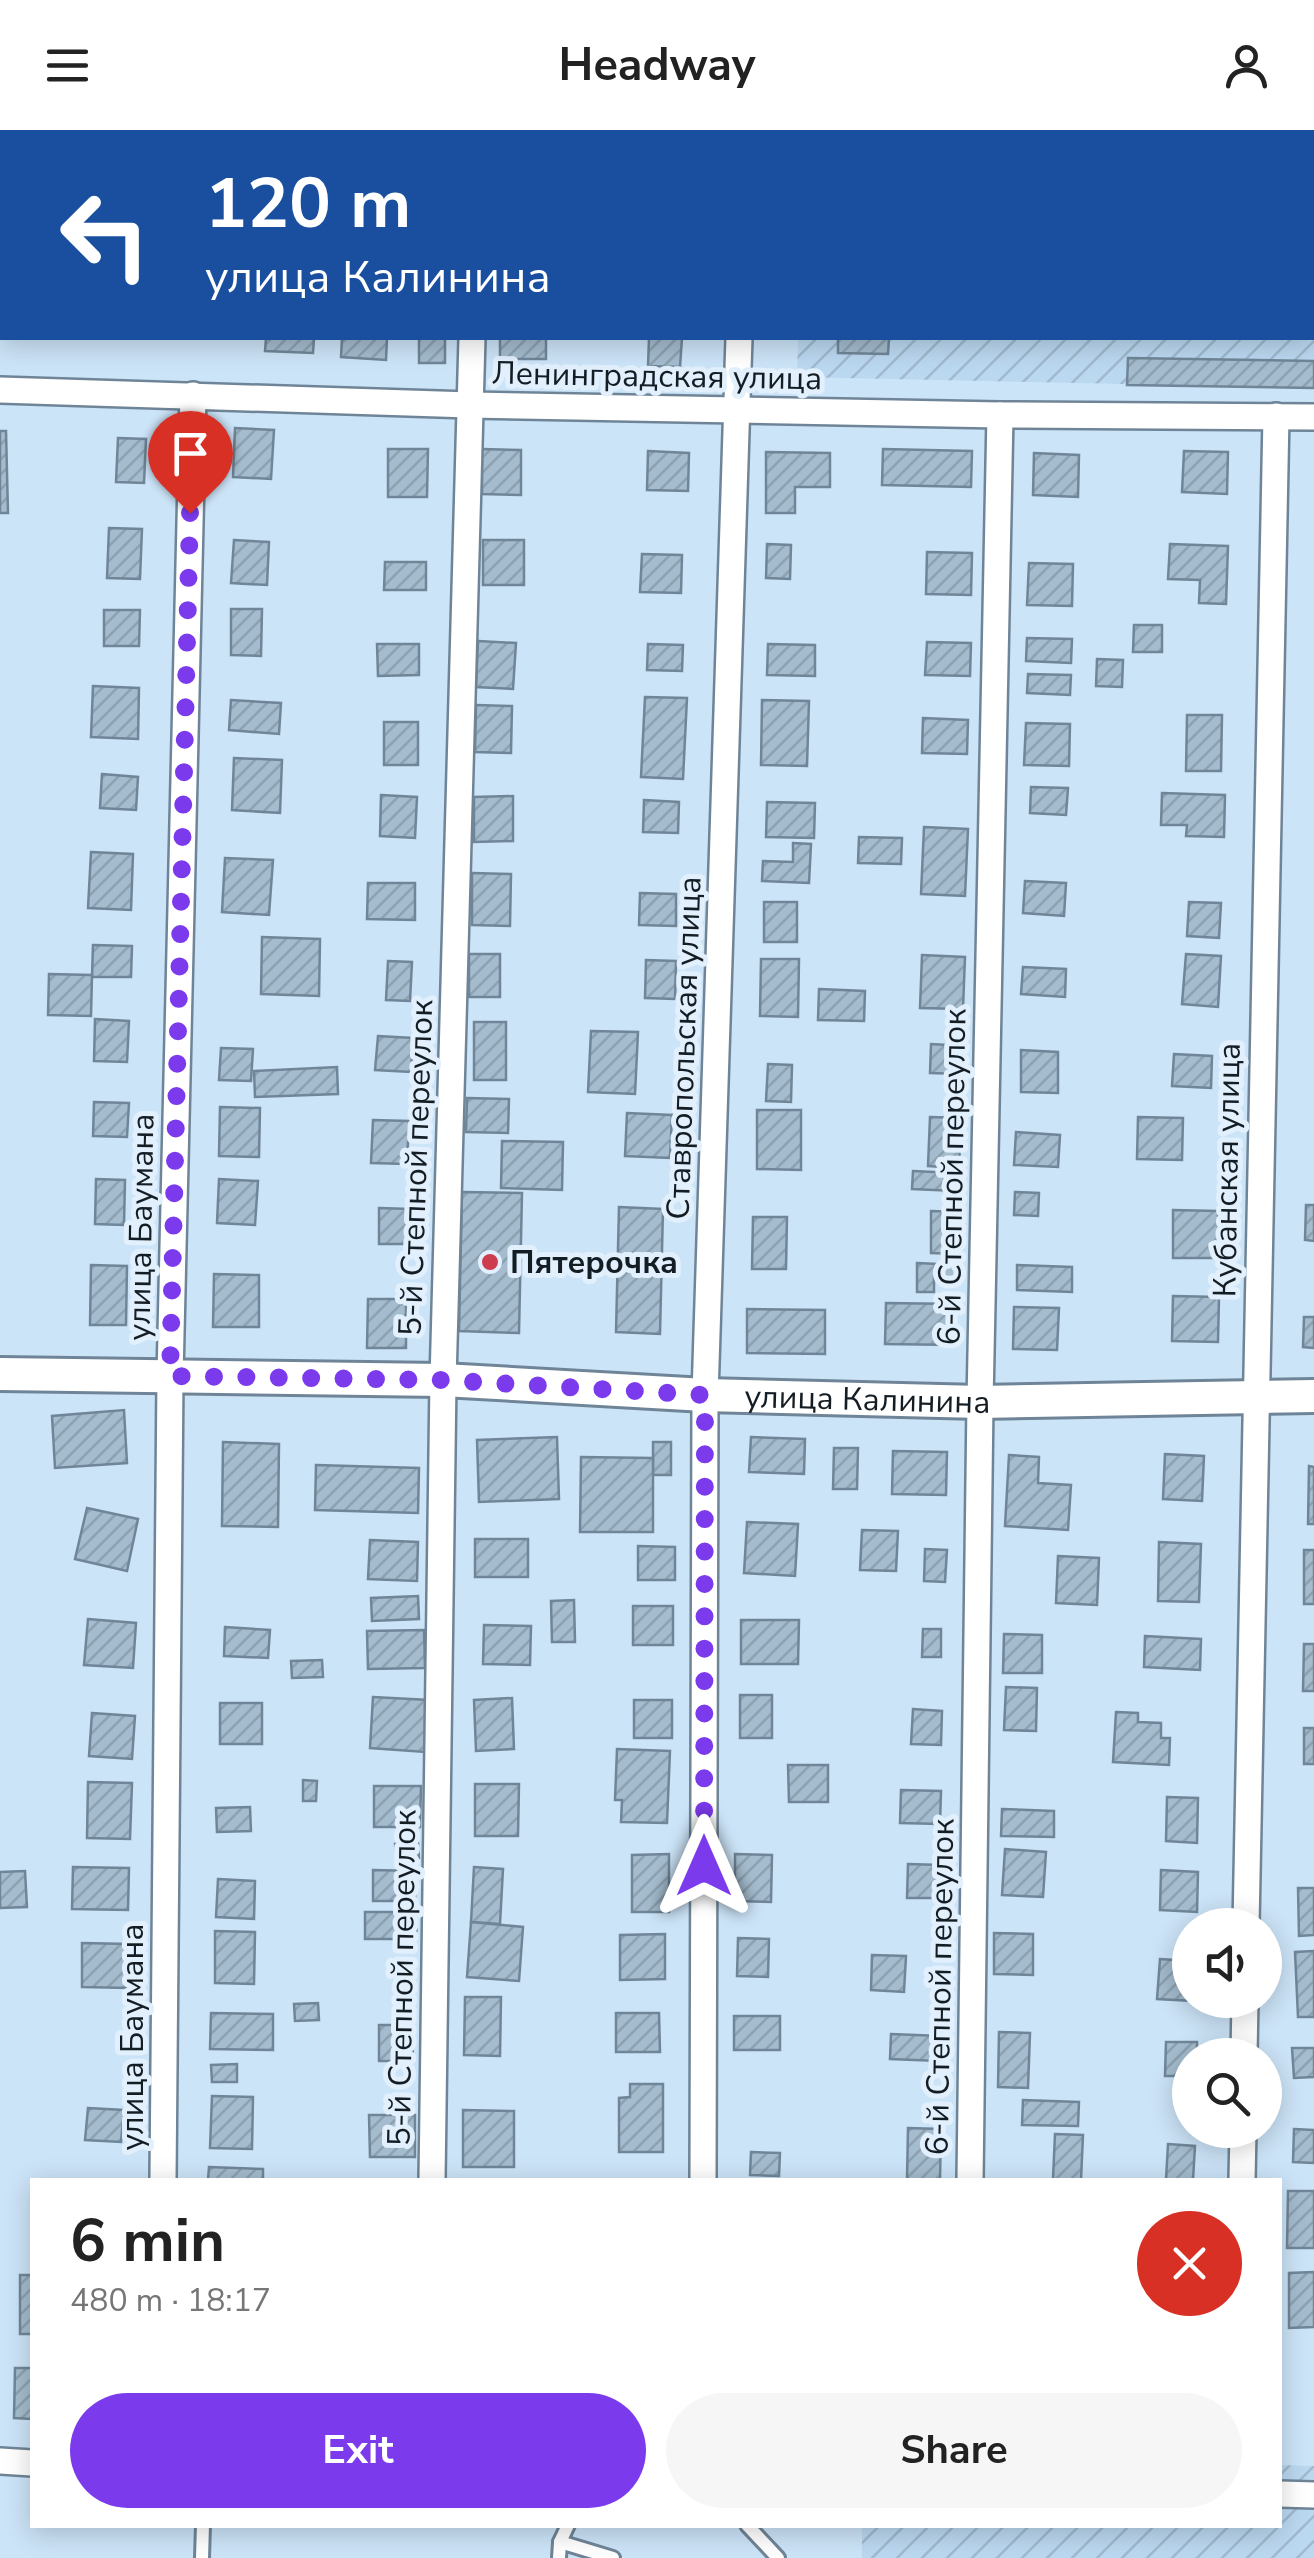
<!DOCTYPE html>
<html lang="en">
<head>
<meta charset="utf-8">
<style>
  body { margin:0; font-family:"Nunito Sans",sans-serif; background:#f6f6f6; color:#222; height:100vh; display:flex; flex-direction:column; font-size:38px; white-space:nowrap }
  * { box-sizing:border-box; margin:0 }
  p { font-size:32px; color:#767676 }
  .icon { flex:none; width:55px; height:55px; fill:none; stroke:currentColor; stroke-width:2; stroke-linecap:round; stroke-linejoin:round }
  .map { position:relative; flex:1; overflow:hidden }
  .sheet { position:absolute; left:30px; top:2048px; width:1252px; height:350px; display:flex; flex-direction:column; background:#fff; border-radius:0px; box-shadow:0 5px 25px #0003 }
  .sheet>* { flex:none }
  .guide { position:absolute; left:0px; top:0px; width:1315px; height:210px; box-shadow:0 5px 25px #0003; background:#1a4fa0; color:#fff; overflow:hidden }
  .buttons { position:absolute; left:1172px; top:1778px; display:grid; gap:20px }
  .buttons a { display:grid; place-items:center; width:110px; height:110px; border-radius:50%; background:#fff; box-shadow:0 5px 25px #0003; font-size:50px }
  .pin { position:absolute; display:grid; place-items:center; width:85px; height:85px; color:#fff; margin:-102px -42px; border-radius:50% 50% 50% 0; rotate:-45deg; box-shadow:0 0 10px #0007 }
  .pin .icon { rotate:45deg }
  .me { position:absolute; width:110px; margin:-55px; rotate:0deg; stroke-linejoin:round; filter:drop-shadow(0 0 8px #0008) }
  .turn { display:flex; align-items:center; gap:35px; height:210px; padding:0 40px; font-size:45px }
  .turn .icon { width:130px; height:130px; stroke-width:2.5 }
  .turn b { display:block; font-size:70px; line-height:85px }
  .round { display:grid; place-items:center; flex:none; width:105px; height:105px; border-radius:52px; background:#f6f6f6 }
  .head { display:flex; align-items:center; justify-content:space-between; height:170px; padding:0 40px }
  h1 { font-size:60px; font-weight:700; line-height:75px }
  .cta { display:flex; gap:20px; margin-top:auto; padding:20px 40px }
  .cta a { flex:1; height:115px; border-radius:60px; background:#7c3aed; color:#fff; font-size:40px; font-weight:700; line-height:115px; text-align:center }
  .cta a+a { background:#f6f6f6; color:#222 }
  header { display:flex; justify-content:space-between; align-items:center; height:130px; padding:0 40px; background:#fff; font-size:45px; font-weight:700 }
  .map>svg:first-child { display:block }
  .industrial { fill:url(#industrial-furrows) }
  .building { fill:url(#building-hatch); stroke:#708698; stroke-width:2.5 }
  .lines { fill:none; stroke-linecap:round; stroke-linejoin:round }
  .service-casing { stroke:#6f8597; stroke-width:18 }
  .minor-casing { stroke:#6f8597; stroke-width:30 }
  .tertiary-casing { stroke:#6f8597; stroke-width:38 }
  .service { stroke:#fff; stroke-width:12 }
  .minor { stroke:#fff; stroke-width:25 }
  .tertiary { stroke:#fff; stroke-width:32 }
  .route { stroke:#7c3aed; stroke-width:18; stroke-dasharray:0 32.4 }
  .poi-dot { fill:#cd3d4d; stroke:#e1f0fc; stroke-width:4 }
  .labels { text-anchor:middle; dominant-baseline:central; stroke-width:10; stroke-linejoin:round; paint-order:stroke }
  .street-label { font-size:32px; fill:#151d24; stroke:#e1f0fc }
  .poi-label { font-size:32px; font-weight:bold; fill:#151d24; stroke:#e1f0fc; text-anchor:start }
</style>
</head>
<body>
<header><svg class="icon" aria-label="menu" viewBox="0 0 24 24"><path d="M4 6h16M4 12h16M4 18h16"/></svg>Headway<svg class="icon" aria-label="person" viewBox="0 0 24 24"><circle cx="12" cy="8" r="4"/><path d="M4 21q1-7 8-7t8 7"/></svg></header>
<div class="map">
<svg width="1314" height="2428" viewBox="0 0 1314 2428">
  <defs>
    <pattern id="industrial-furrows" width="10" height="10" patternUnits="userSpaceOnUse" patternTransform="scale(2.5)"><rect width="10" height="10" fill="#bbd8f1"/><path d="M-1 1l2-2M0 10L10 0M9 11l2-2" fill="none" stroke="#a0b9ce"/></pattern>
    <pattern id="building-hatch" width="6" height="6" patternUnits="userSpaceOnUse" patternTransform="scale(2.5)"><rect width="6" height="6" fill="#a4bcce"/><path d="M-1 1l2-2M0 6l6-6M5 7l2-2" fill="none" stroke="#8ca1b1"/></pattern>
  </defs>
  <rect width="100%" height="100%" fill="#cce4f8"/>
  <g class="industrial">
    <polygon points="0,0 458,0 2,2 2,131"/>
    <polygon points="802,0 1314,0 1314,258 797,247 798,208 1312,208 1312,2"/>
    <polygon points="1280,2335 1314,2336 1314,2428 862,2428 862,2395 1280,2395"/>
  </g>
  <g class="building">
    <polygon points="266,208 314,208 313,223 265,221"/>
    <polygon points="342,208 387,208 386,230 341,227"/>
    <rect x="419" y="208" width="26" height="25"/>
    <rect x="500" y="208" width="46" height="21"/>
    <polygon points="649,208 682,208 680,237 648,236"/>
    <polygon points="838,208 889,208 888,224 838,223"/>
    <polygon points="1128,228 1314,231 1314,258 1127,255"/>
    <polygon points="235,298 274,300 271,349 233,347"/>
    <polygon points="0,301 6,301 8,383 0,383"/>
    <polygon points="118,308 146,309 144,353 116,352"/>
    <polygon points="388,319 428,319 427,367 388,367"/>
    <polygon points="482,319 521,320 521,365 482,364"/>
    <polygon points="883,319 972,321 971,357 882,355"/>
    <polygon points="648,321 689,323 688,361 647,360"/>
    <polygon points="1184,321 1228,322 1227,364 1182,362"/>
    <polygon points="766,322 830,323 830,357 795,357 795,383 766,383"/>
    <polygon points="1034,323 1079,325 1078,367 1033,365"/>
    <polygon points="109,398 142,399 140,449 107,448"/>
    <polygon points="234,410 269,412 267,455 231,453"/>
    <rect x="483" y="410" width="41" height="45"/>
    <polygon points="767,414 791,415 790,449 766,448"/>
    <polygon points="1170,414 1228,416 1226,474 1199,473 1200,450 1168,449"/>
    <polygon points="927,422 972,423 971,465 926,464"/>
    <polygon points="642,424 682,425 681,463 640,462"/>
    <polygon points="385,432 426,432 426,460 384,460"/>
    <polygon points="1029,433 1073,434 1072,476 1027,475"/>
    <polygon points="231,479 262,479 261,526 231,525"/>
    <polygon points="104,480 140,480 139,516 104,516"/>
    <polygon points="1134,495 1162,495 1162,522 1133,522"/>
    <polygon points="1027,508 1072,509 1071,533 1026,531"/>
    <polygon points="478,511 516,513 513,559 476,557"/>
    <polygon points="927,512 971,513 970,546 925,545"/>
    <polygon points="377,514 419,514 419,545 378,546"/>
    <polygon points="648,514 683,515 682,541 647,540"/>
    <polygon points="768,514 815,515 815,546 767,545"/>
    <polygon points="1097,529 1123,530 1122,557 1096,556"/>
    <polygon points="1028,544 1071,545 1070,565 1027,563"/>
    <polygon points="93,556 139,558 138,609 91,607"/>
    <polygon points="645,567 687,568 683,649 641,647"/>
    <polygon points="231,570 281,573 279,604 229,600"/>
    <polygon points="762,570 809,571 807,636 761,635"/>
    <polygon points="476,575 512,576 511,623 475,622"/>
    <polygon points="1187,585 1222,585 1221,641 1186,641"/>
    <polygon points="923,588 968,590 967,624 922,623"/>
    <rect x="384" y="592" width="34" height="43"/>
    <polygon points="1026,593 1070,594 1069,636 1024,635"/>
    <polygon points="234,628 282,630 280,683 232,680"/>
    <polygon points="102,644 138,647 136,680 100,678"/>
    <polygon points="1031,657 1068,658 1066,685 1030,683"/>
    <polygon points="1162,663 1225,665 1224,707 1186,706 1187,695 1161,695"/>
    <polygon points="381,665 417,667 415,708 380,706"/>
    <polygon points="513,666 513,711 474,712 474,667"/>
    <polygon points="644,670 679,672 678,703 643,702"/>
    <polygon points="767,672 815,673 814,708 766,707"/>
    <polygon points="924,697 968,699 965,766 921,764"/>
    <polygon points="859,707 902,708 901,734 858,733"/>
    <polygon points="793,713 811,714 809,753 762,751 763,731 793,732"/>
    <polygon points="91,722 133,724 131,780 88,778"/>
    <polygon points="225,728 273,730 269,785 222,782"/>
    <polygon points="472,743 511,744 510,796 472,795"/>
    <polygon points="1025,751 1066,753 1064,786 1023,783"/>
    <polygon points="368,753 415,753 415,790 367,789"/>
    <polygon points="640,763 676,764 676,796 639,795"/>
    <rect x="764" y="772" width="33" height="40"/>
    <polygon points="1189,772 1221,773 1219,808 1187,806"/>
    <polygon points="262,807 320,809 319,866 261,864"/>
    <polygon points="93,815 132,816 131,847 92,847"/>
    <rect x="469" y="824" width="31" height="43"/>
    <polygon points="1186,824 1221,826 1218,877 1182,874"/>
    <polygon points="922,825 965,827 963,879 920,878"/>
    <polygon points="761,829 799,829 798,887 760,886"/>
    <polygon points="646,830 676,831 675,869 645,868"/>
    <polygon points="388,831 412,832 410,871 386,870"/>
    <polygon points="1023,837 1066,839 1065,867 1021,864"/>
    <polygon points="49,844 92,845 91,886 48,885"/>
    <polygon points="819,859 865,861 864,891 818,890"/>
    <polygon points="95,889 129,891 127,932 94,931"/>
    <rect x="474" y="892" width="32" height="58"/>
    <polygon points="591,901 638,902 635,964 588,962"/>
    <polygon points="378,906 413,908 411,942 375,940"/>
    <polygon points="931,914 964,916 962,944 930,943"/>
    <polygon points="221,918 253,919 251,951 219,950"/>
    <polygon points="1021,920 1058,922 1058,963 1021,962"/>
    <polygon points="1174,924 1212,926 1211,958 1172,956"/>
    <polygon points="768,934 792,935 791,972 766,971"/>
    <polygon points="337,937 338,964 255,967 254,941"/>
    <polygon points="467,968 509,969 508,1003 466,1002"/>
    <polygon points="94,972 129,973 127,1007 93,1006"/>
    <polygon points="220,977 260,978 259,1027 219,1026"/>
    <polygon points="757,980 801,980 801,1040 757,1039"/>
    <polygon points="627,983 672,985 670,1028 625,1026"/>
    <polygon points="930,987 961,988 959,1038 928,1036"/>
    <polygon points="1138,987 1183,988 1182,1030 1137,1029"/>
    <polygon points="373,990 409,991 407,1034 371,1033"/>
    <polygon points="1016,1002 1060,1005 1058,1037 1014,1035"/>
    <polygon points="502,1011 563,1012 562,1060 501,1058"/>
    <polygon points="913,1041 956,1043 956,1061 912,1059"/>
    <polygon points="96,1049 125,1050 124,1095 95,1094"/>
    <polygon points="219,1049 258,1051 255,1095 217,1093"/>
    <polygon points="462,1062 522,1063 519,1203 459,1201"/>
    <polygon points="1015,1062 1039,1063 1038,1086 1014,1085"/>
    <polygon points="1306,1075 1314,1075 1314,1111 1305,1110"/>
    <polygon points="619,1077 663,1079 660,1204 616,1202"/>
    <polygon points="379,1078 410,1079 410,1114 379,1114"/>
    <polygon points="1173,1080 1218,1081 1218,1128 1173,1128"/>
    <polygon points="931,1081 959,1082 958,1124 931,1123"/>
    <polygon points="753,1087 787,1087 786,1139 752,1139"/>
    <polygon points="917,1133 960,1135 960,1148 934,1147 934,1162 917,1162"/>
    <polygon points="91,1135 127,1136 126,1195 90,1195"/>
    <polygon points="1017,1135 1072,1137 1072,1162 1017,1160"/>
    <polygon points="214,1144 259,1145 259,1197 213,1197"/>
    <polygon points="1173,1166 1219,1167 1218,1212 1172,1211"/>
    <polygon points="368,1169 406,1169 406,1218 367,1218"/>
    <polygon points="886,1173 956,1174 955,1215 885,1214"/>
    <polygon points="1014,1177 1059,1178 1057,1220 1013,1219"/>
    <polygon points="747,1179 825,1180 825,1224 747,1223"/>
    <polygon points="1304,1187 1314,1187 1314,1218 1303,1217"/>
    <polygon points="124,1280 127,1333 55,1338 52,1286"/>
    <polygon points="557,1307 559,1369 479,1372 477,1310"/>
    <polygon points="751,1307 805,1309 804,1344 749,1342"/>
    <polygon points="223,1312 279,1314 278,1397 222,1396"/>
    <rect x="653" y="1312" width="18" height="33"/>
    <polygon points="834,1318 858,1318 857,1359 833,1359"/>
    <polygon points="893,1321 947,1322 946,1365 892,1364"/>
    <polygon points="1165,1324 1204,1326 1202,1371 1163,1369"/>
    <polygon points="1009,1325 1039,1327 1038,1353 1071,1355 1068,1400 1005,1396"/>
    <polygon points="581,1327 653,1328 653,1402 580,1402"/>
    <polygon points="316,1335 419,1338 418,1383 315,1380"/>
    <polygon points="1309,1336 1314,1337 1314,1394 1308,1394"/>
    <polygon points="87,1378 138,1389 127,1441 75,1429"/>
    <polygon points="747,1392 798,1394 795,1446 744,1443"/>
    <polygon points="862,1400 898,1401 896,1441 860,1440"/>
    <rect x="475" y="1409" width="53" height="38"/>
    <polygon points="370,1410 418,1412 417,1451 368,1449"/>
    <polygon points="1159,1412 1201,1414 1199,1472 1158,1471"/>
    <polygon points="638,1416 675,1417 675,1450 638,1450"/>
    <polygon points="925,1419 947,1420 945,1452 924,1451"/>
    <rect x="1304" y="1420" width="10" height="54"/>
    <polygon points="1058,1426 1099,1428 1097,1475 1056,1473"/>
    <polygon points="418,1466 419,1489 372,1491 371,1468"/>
    <polygon points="574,1470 575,1512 552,1512 551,1471"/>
    <rect x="633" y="1476" width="40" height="39"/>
    <polygon points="88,1489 136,1493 133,1538 84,1535"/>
    <polygon points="741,1490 799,1490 798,1534 741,1534"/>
    <polygon points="484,1495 531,1496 530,1535 483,1534"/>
    <polygon points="225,1497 270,1500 268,1528 224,1526"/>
    <polygon points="923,1499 941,1499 941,1527 922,1527"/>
    <polygon points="424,1500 425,1538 368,1539 367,1501"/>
    <polygon points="1004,1504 1042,1505 1042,1543 1003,1543"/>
    <polygon points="1145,1506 1201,1509 1200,1540 1144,1537"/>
    <polygon points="1304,1514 1314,1514 1314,1561 1303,1561"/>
    <polygon points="322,1530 323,1547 292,1548 291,1531"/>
    <polygon points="1006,1557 1037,1558 1036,1601 1004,1600"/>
    <rect x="740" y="1565" width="32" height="43"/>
    <polygon points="373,1567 429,1570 425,1622 370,1618"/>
    <polygon points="512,1568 514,1619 476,1621 474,1570"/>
    <rect x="634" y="1570" width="38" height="38"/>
    <rect x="220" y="1573" width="42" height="41"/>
    <polygon points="913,1579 942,1581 941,1615 911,1614"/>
    <polygon points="1116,1582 1138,1583 1138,1592 1161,1593 1161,1608 1170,1608 1169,1635 1113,1632"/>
    <polygon points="92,1583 135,1586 132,1629 89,1626"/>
    <rect x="1304" y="1598" width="10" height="36"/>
    <polygon points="617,1619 670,1621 667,1693 621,1692 622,1670 615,1670"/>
    <polygon points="788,1635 828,1635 828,1672 789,1672"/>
    <polygon points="303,1650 317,1651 316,1671 303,1671"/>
    <polygon points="88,1652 132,1653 130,1709 87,1708"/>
    <polygon points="475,1654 519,1654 518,1706 475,1706"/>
    <polygon points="374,1656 421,1656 420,1697 374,1697"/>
    <polygon points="901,1660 941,1661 940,1694 900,1693"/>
    <polygon points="1167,1667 1198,1668 1197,1713 1166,1711"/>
    <polygon points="250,1677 251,1701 217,1702 216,1678"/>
    <polygon points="1002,1679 1054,1681 1054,1707 1001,1706"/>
    <polygon points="418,1713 419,1728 396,1729 395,1714"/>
    <polygon points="1005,1719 1046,1722 1043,1767 1002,1765"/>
    <polygon points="669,1724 669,1782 632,1782 632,1725"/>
    <polygon points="735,1724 772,1725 771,1772 735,1771"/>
    <polygon points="908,1734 941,1735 940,1768 907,1768"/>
    <polygon points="73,1737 129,1738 128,1780 72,1779"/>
    <polygon points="474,1737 503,1739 500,1794 471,1792"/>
    <polygon points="373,1740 416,1741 415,1771 373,1771"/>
    <polygon points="1161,1740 1198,1742 1197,1782 1160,1780"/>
    <polygon points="25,1741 27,1777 0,1778 0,1742"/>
    <polygon points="218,1749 255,1751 254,1789 216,1787"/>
    <polygon points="1298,1758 1314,1758 1314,1805 1299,1806"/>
    <polygon points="365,1782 417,1782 416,1809 365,1809"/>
    <polygon points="471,1792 523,1797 519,1851 467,1847"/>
    <polygon points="215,1801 255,1802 254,1854 215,1853"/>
    <polygon points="994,1803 1033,1804 1033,1845 994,1844"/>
    <polygon points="665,1804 665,1849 620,1850 620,1805"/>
    <polygon points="738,1808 769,1809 768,1847 737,1846"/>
    <polygon points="82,1813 129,1814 129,1858 82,1857"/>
    <polygon points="1314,1821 1314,1887 1298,1887 1295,1822"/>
    <polygon points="872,1825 906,1826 904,1862 871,1860"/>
    <polygon points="1160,1829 1190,1831 1190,1870 1194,1871 1157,1869"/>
    <polygon points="465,1867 501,1867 500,1926 464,1925"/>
    <polygon points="318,1873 319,1890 295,1891 294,1874"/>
    <polygon points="211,1883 273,1884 273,1920 210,1919"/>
    <polygon points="616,1883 659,1883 660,1922 616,1922"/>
    <rect x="734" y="1886" width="46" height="34"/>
    <polygon points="379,1895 412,1895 413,1931 379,1931"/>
    <polygon points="999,1902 1030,1903 1028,1958 998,1957"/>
    <polygon points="891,1904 940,1906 939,1931 890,1929"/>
    <polygon points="1166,1912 1197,1912 1197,1925 1190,1925 1190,1946 1165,1946"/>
    <polygon points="1292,1918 1314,1918 1314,1947 1294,1948"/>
    <polygon points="237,1934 237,1952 212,1952 211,1935"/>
    <polygon points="630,1954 663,1954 663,2022 619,2022 619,1968 630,1967"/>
    <polygon points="212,1966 253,1967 252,2019 210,2018"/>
    <polygon points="1023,1970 1079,1972 1078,1996 1022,1995"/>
    <polygon points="88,1978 124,1980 121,2012 85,2010"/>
    <polygon points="463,1980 514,1981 514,2037 463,2037"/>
    <polygon points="369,1985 415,1985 415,2027 370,2027"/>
    <polygon points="908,1998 941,1999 940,2050 907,2050"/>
    <polygon points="1294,1999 1314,2000 1314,2033 1293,2032"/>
    <polygon points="1055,2004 1083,2005 1081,2050 1053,2049"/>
    <polygon points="1168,2014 1195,2016 1193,2050 1166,2050"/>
    <polygon points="751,2022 780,2023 779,2046 750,2045"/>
    <polygon points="209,2037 263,2039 263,2050 208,2050"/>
    <polygon points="1288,2061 1314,2061 1314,2118 1287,2118"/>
    <polygon points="1314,2142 1314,2197 1289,2198 1289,2143"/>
    <rect x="20" y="2145" width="12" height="59"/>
    <polygon points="15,2238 32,2238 32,2289 14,2288"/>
  </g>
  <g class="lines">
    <g class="service-casing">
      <g id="service">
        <polyline points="210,2 210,0"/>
        <polyline points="1048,2 1048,0"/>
        <polyline points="1153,2 1154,0"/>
        <polyline points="568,2395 560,2412 613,2428"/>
        <polyline points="747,2395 778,2428"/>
        <polyline points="202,2428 203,2395"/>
        <polyline points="559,2428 560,2412"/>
      </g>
    </g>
    <g class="minor-casing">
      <g id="minor">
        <polyline points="479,2 479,0"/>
        <polyline points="744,2 744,0"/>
        <polyline points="0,260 470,275 1000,285 1314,287"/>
        <polyline points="1246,1795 1276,286"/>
        <polyline points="1244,1925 1245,1870"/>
        <polyline points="163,2050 170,1246 193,265"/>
        <polyline points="432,2050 443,1250 472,208"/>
        <polyline points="703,2050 705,1265 739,208"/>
        <polyline points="970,2050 980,1272 1000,285"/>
        <polyline points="1242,2050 1243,2000"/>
        <polyline points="0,2331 32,2333"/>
        <polyline points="1280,2364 1314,2365"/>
      </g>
    </g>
    <g class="tertiary-casing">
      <g id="tertiary">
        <path id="s1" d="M0,1244l443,6 262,15 275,7 334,-6"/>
      </g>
    </g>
    <use href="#service" class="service"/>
    <use href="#minor" class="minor"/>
    <use href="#tertiary" class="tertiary"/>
  </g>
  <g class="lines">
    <polyline class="route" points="190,383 170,1246 442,1250 705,1265 704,1736"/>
  </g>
  <circle class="poi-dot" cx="490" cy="1132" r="10"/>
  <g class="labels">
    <g class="street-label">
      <text transform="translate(657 246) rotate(1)">Ленинградская улица</text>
      <text transform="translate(684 918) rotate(-88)">Ставропольская улица</text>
      <text transform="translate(416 1038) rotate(-88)">5-й Степной переулок</text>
      <text transform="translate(1227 1040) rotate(-89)">Кубанская улица</text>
      <text transform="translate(952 1047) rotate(-89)">6-й Степной переулок</text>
      <text transform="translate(141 1097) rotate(-89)">улица Баумана</text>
      <text stroke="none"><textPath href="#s1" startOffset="868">улица Калинина</textPath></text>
      <text transform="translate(402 1848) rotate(-89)">5-й Степной переулок</text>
      <text transform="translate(940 1857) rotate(-89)">6-й Степной переулок</text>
      <text transform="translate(132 1907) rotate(-90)">улица Баумана</text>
    </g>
    <g class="poi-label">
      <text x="510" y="1132">Пятерочка</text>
    </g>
  </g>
</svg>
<div class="buttons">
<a><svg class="icon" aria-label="sound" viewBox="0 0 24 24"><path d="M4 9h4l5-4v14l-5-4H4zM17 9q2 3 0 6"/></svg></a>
<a><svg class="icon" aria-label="search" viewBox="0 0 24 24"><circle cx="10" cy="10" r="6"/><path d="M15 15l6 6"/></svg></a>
</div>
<div class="pin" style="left:190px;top:383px;background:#d93025"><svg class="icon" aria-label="arrive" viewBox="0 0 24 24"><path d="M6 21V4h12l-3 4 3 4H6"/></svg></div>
<svg class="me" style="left:704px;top:1736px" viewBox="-20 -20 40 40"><path d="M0-17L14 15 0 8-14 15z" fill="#7c3aed" stroke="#fff" stroke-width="4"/></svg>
<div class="guide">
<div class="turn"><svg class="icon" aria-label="left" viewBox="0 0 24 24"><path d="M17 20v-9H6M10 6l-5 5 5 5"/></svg><div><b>120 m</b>улица Калинина</div></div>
</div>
<section class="sheet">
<div class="head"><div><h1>6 min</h1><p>480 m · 18:17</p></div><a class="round" style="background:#d93025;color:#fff"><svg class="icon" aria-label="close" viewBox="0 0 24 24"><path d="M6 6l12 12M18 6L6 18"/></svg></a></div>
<div class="cta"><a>Exit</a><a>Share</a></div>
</section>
</div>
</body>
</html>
